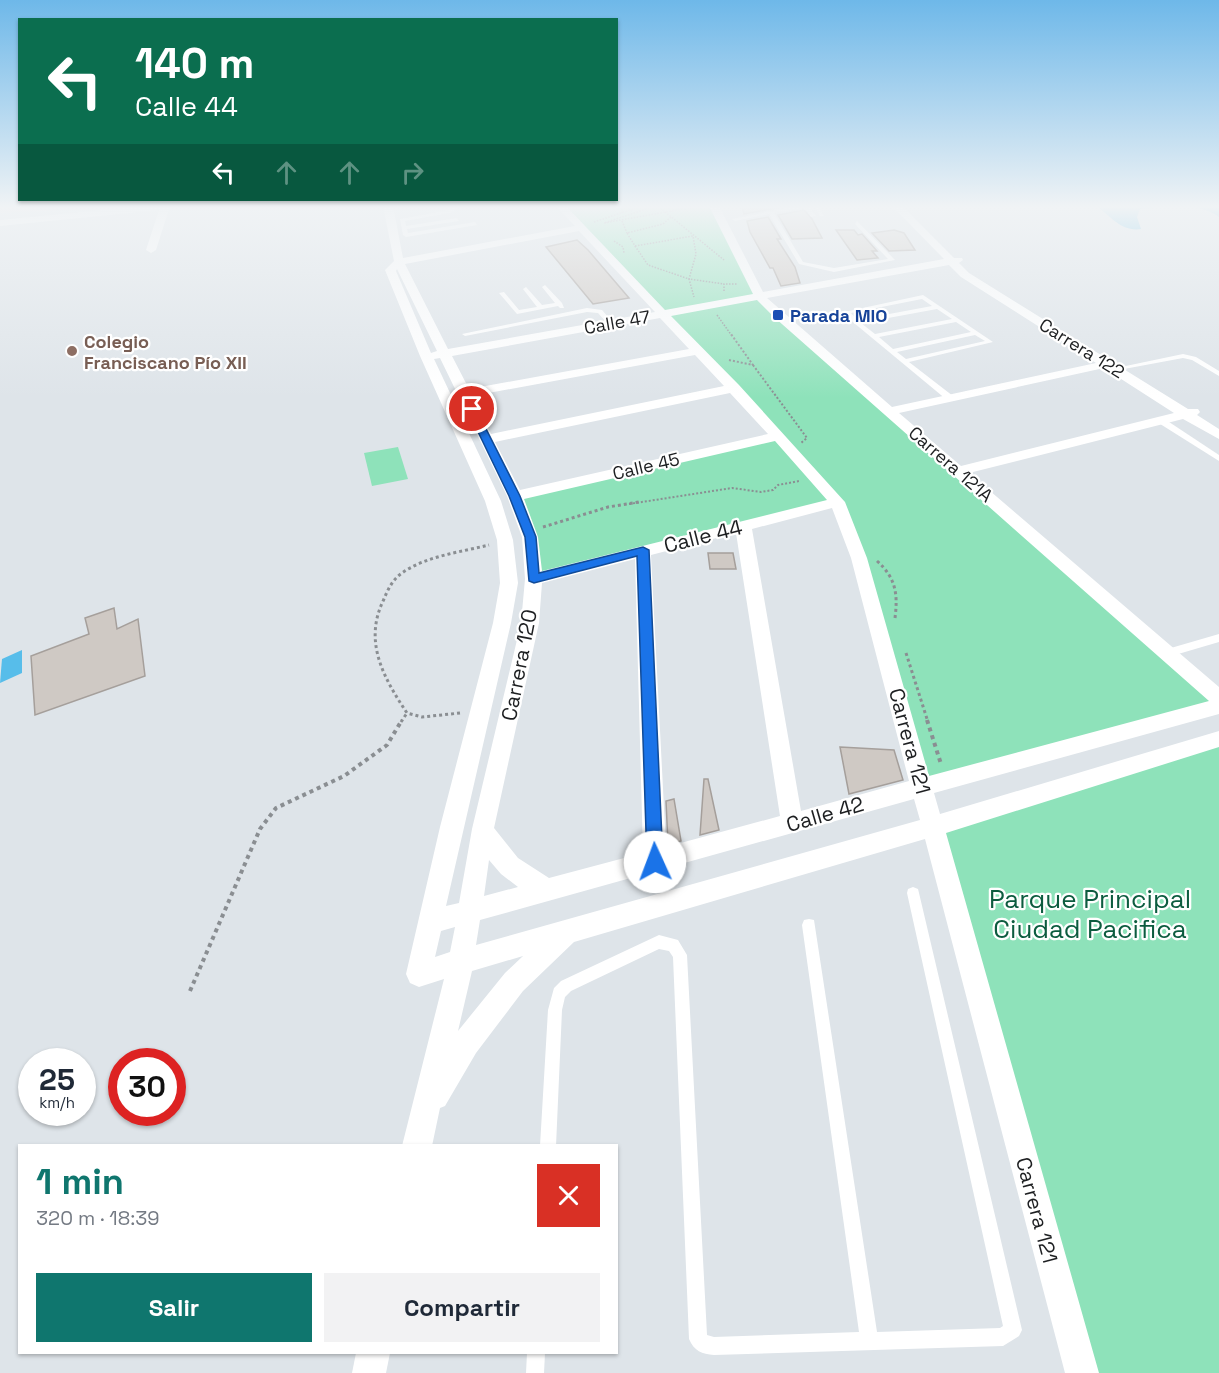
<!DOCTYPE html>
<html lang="es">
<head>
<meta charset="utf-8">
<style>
  body { margin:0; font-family:"Space Grotesk",sans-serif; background:#f2f2f3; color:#1f2937; height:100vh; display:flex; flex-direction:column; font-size:22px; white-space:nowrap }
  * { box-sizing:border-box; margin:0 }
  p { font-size:20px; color:#747a83 }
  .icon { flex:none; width:33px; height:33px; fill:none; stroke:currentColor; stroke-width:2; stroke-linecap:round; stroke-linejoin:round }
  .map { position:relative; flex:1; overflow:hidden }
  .drawer { position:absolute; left:18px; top:1144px; width:600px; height:210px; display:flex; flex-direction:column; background:#fff; border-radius:0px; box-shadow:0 2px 4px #0004 }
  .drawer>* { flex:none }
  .banner { position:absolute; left:18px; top:18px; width:600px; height:183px; border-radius:0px; box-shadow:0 2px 4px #0004; background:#0b6e4f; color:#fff; overflow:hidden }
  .speed { position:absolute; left:18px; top:1048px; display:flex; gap:12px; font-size:30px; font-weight:700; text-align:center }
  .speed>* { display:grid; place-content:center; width:78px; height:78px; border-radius:50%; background:#fff; box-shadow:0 2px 4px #0004; line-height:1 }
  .speed small { font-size:15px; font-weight:400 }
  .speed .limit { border:9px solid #d22; background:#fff; color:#111 }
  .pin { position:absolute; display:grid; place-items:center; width:51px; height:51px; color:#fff; margin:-26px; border:3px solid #fff; border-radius:50%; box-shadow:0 2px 6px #0007 }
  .me { position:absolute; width:66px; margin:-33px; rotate:358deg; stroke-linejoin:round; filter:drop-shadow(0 0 4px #0008) }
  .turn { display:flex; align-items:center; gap:21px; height:126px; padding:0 18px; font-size:27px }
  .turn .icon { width:78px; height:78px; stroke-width:2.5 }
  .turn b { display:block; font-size:42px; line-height:51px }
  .lanes { display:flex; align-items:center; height:57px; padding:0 18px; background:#0003; justify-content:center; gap:30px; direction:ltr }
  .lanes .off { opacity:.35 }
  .round { display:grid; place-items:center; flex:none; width:63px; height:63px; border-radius:0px; background:#f2f2f3 }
  .summary { display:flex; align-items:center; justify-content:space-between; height:102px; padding:0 18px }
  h1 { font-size:36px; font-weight:800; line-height:45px; color:#0f766e }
  .button { display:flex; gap:12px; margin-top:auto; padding:12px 18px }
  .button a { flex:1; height:69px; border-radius:0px; background:#0f766e; color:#fff; font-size:24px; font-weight:800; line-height:69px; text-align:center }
  .button a+a { background:#f2f2f3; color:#1f2937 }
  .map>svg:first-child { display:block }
  .green { fill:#8ee2ba }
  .water { fill:#57bdea }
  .building { fill:#cfc9c4; stroke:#a59f9b; stroke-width:1.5 }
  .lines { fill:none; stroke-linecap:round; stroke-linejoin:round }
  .path-far3 { stroke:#8a8e92; stroke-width:1.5; stroke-dasharray:1.5 1.5; stroke-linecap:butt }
  .path-far2 { stroke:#8a8e92; stroke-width:2; stroke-dasharray:2 2; stroke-linecap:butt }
  .path-far1 { stroke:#8a8e92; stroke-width:3; stroke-dasharray:3 3; stroke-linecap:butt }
  .path { stroke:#8a8e92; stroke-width:4; stroke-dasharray:4 4; stroke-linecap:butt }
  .lane { fill:#fff; fill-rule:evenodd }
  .street { fill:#fff; fill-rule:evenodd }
  .secondary { fill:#fcdce1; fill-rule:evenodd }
  .route { fill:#1a73e8; stroke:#114b97; stroke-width:1.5 }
  .transit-dot { fill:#1a4fb4; stroke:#fff; stroke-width:2 }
  .education-dot { fill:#8d6e63; stroke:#fff; stroke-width:2 }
  .labels { text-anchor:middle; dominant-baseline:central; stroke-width:4.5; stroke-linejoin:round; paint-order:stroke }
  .far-transit-label { font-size:18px; font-weight:bold; fill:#164399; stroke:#fff; text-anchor:start }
  .far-street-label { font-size:18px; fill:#1d1f21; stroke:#fff }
  .far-education-label { font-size:18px; font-weight:bold; fill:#785e54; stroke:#fff; text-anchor:start }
  .street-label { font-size:21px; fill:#1d1f21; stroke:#fff }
  .near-park-label { font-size:26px; fill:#0c5c3f; stroke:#fff }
</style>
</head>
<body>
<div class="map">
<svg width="1219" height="1373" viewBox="0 0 1219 1373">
  <rect width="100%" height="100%" fill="#dee4e9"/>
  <g class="green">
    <polygon points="561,206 714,206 759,296 1219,706 923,787 837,503 534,579 515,496 778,436"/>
    <polygon points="398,447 408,479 372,486 364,453"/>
    <polygon points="1219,739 1219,1373 1082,1373 932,827"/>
  </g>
  <g class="water">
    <path d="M1097,206h122v11c-22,-16 -54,-9 -79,-8l-3,8 4,12c-19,3 -30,-12 -44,-23z"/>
    <polygon points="22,650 22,673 0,683 2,659"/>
  </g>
  <g class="building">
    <polygon points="742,206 787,206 744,214"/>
    <polygon points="804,210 812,219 822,238 792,239 778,215"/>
    <polygon points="768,217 781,239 777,239 795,267 800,283 781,286 773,268 770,268 750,232 747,221"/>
    <polygon points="836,230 854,230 858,235 862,234 877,251 872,251 878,258 857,260"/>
    <polygon points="894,230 904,233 915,250 889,251 872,233"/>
    <polygon points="577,240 588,250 629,298 593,304 546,247"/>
    <polygon points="708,553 733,553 736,569 710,569"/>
    <polygon points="114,608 117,629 138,619 145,676 35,715 31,656 89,634 85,618"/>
    <polygon points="840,747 894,750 903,780 849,794"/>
    <polygon points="704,779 708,779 719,830 700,835"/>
    <polygon points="674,799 681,841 668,844 666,801"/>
  </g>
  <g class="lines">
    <g class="path-far3">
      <polyline points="622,206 622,213"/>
      <polyline points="655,206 604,223 699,206"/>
      <polyline points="658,206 724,260"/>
      <polyline points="671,217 663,224 627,233 635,246 693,236 696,254 689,279 724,284"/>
      <polyline points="622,221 627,233"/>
      <polyline points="594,222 642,206"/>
      <polyline points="614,241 623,247 624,253"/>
      <polyline points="635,246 648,265 689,279 694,297"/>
      <polyline points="724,291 724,284 737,284"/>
      <polyline points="717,315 732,336"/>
    </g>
    <g class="path-far2">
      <polyline points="729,360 753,365 731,334"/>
      <polyline points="753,365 807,438 801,443"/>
      <polyline points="629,504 732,488 761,492 773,490 778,485 799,481"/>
    </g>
    <g class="path-far1">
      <polyline points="543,527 608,507 639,502"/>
      <path d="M877,561c19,17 21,33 18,57"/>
      <polyline points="906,653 928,722"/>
      <path d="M460,713l-38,4 -15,-4c-24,-36 -44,-72 -23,-114 4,-10 9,-20 18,-26 24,-17 59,-21 87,-28"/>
      <polyline points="401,722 407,713"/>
    </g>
    <g class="path">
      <polyline points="927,720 941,764"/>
      <polyline points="190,991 260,829 276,808 344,776 387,745 402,720"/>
    </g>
    <g class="lane">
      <polygon points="451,206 455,206 454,212 405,221 406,226 457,218 459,221 407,229 408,233 475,222 477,225 406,237 403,235 400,219 450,210"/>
      <polygon points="798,206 809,206 816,216 811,217 805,208 774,213 803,262 834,268 888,259 855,224 857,221 895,260 834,272 799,264 769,214 735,221 732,219"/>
      <polygon points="814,206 818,206 824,216 820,216"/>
      <polygon points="545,285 562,303 564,308 560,308 558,306 517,314 499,293 504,292 519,310 537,307 523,289 526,287 542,305 555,303 542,287"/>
      <path d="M923,295l70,47 -84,20 44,34v4h-6l-99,-82 -4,-6zM922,299l10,7 -75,14 -6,-7zM937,309l15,10 -77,15 -14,-11zM956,322l15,10 -78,17 -14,-12zM975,335l10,6 -79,18 -9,-7z"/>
      <polygon points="587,308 602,310 613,323 608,324 598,313 587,312 465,336 462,334"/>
      <polygon points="1183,354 1196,357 1219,371 1219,376 1192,360 1183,358 1124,369 1121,367"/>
      <polygon points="1157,418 1163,418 1219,455 1219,461 1157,422"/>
      <polygon points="1219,634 1219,642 1168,657 1163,653 1164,650"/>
      <path d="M913,887l5,2 1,4 103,437 -3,6 -16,10 -289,9c-12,-1 -20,-4 -25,-16l-16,-382 -4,-6 -10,-2 -88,42 -6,6 -3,13 -6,136h-16l8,-136 6,-22 7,-7 98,-46 19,5 9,15 20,380 7,2 145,-5 -57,-407 2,-5 5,-1 5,1 63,412 123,-4 3,-2 -96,-433 1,-4z"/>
      <polygon points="527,1353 545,1353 544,1373 526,1373"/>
    </g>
    <g class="street">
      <polygon points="145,206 178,206 169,209 156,250 151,253 146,250 159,210 0,226 0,220"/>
      <path d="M383,206h10l10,52 172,-32 -19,-20h10l99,104 88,-16 -44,-88h10l44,86 181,-33 -52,-53h10l52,52h8l1,2 -4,3 10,10 219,136h10l2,3 -3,3 22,14v10l-36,-20 -214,54 250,214v27l-285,79 6,21 279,-83v16l-273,86 153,540h-34l-140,-534 -351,103 -51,49 -47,62 -31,53 -5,2 -8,38h-30l42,-167 -25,8 -9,-4 -4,-9 34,-147 53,-204 7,-40 -3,-43 -12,-39 -65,-145 -35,-86 9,-9zM579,231l76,81 -207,37 -43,-85zM949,265l12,12 135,86 -204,44 -125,-109zM397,269l40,82 -6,2 -35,-82zM757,300l17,17 435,384 -280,75 -62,-218 -22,-56 -106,-117 -68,-69zM660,318l29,31 -220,40 -17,-33zM695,355l29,31 -233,48 -19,-38zM440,358l67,138 15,41 3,42 -4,44 -49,206 -13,74 -13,3 65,-283 7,-40 -5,-43 -12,-39 -67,-142zM1104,368l70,45 -213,53 -62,-53zM730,393l38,41 -248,56 -25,-48zM775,441l52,59 -285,71 -4,-34 -14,-38zM832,508l19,50 58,223 -108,30 -49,-282zM736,533l44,283 -114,31 -15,-292zM635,559l8,294 -94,25 -31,-20 -24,-30 45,-205 3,-40zM914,799l6,21 -444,125 4,-25zM489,860l12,14 17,13 -34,9zM455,927l-5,25 -15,5 6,-26zM523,956l-18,17 -47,58 14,-60z"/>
      <polygon points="356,1353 390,1353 386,1373 352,1373"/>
    </g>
    <polygon class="secondary" points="0,206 70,206 63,210 0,213"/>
  </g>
  <linearGradient id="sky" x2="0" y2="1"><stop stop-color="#6eb8e9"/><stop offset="0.52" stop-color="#f0f3f5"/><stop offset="1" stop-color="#f0f3f5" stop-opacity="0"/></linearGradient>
  <rect width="1219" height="398" fill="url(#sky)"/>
  <polygon class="route" points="472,406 476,409 520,496 536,537 539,573 643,547 649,550 663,862 661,868 655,870 649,868 647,862 637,556 534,583 529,581 525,537 509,496 467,409"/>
  <rect class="transit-dot" x="772" y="309" width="12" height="12" rx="3"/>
  <circle class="education-dot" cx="72" cy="351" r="6"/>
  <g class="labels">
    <g class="far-transit-label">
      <text x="790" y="315">Parada MIO</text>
    </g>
    <g class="far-street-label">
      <text transform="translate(617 322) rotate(-10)">Calle 47</text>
      <text transform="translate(1082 348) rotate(32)">Carrera 122</text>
      <text transform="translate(951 464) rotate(41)">Carrera 121A</text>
      <text transform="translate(646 466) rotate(-13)">Calle 45</text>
    </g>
    <g class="far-education-label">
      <text x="84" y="341">Colegio<tspan x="84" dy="21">Franciscano Pío XII</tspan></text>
    </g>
    <g class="street-label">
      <text transform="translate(703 536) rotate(-14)">Calle 44</text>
      <text transform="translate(519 665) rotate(-79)">Carrera 120</text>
      <text transform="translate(910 741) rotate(75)">Carrera 121</text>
      <text transform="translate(825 814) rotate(-16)">Calle 42</text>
      <text transform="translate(1037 1210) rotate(75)">Carrera 121</text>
    </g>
    <g class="near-park-label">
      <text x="1090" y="899">Parque Principal<tspan x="1090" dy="30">Ciudad Pacifica</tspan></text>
    </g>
  </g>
</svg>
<div class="speed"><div>25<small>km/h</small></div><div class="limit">30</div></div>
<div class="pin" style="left:472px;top:409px;background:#d93025"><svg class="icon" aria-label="arrive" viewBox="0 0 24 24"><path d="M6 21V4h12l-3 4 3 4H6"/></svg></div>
<svg class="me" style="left:655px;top:862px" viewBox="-20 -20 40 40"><circle r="19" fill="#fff"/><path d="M0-13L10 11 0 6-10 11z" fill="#1a73e8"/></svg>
<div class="banner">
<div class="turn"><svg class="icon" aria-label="left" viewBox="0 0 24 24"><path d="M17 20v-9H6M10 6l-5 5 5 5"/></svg><div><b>140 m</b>Calle 44</div></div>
<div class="lanes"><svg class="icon" aria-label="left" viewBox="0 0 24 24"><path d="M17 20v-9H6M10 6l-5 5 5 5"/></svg><svg class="icon off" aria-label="ahead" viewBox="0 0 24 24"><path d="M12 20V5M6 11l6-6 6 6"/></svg><svg class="icon off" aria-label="ahead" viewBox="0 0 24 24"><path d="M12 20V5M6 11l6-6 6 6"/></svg><svg class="icon off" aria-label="right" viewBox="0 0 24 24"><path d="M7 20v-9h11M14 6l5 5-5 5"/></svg></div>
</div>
<section class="drawer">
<div class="summary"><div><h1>1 min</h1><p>320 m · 18:39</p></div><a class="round" style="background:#d93025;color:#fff"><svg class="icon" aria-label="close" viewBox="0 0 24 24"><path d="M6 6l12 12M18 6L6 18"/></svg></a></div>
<div class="button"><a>Salir</a><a>Compartir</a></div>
</section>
</div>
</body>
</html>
